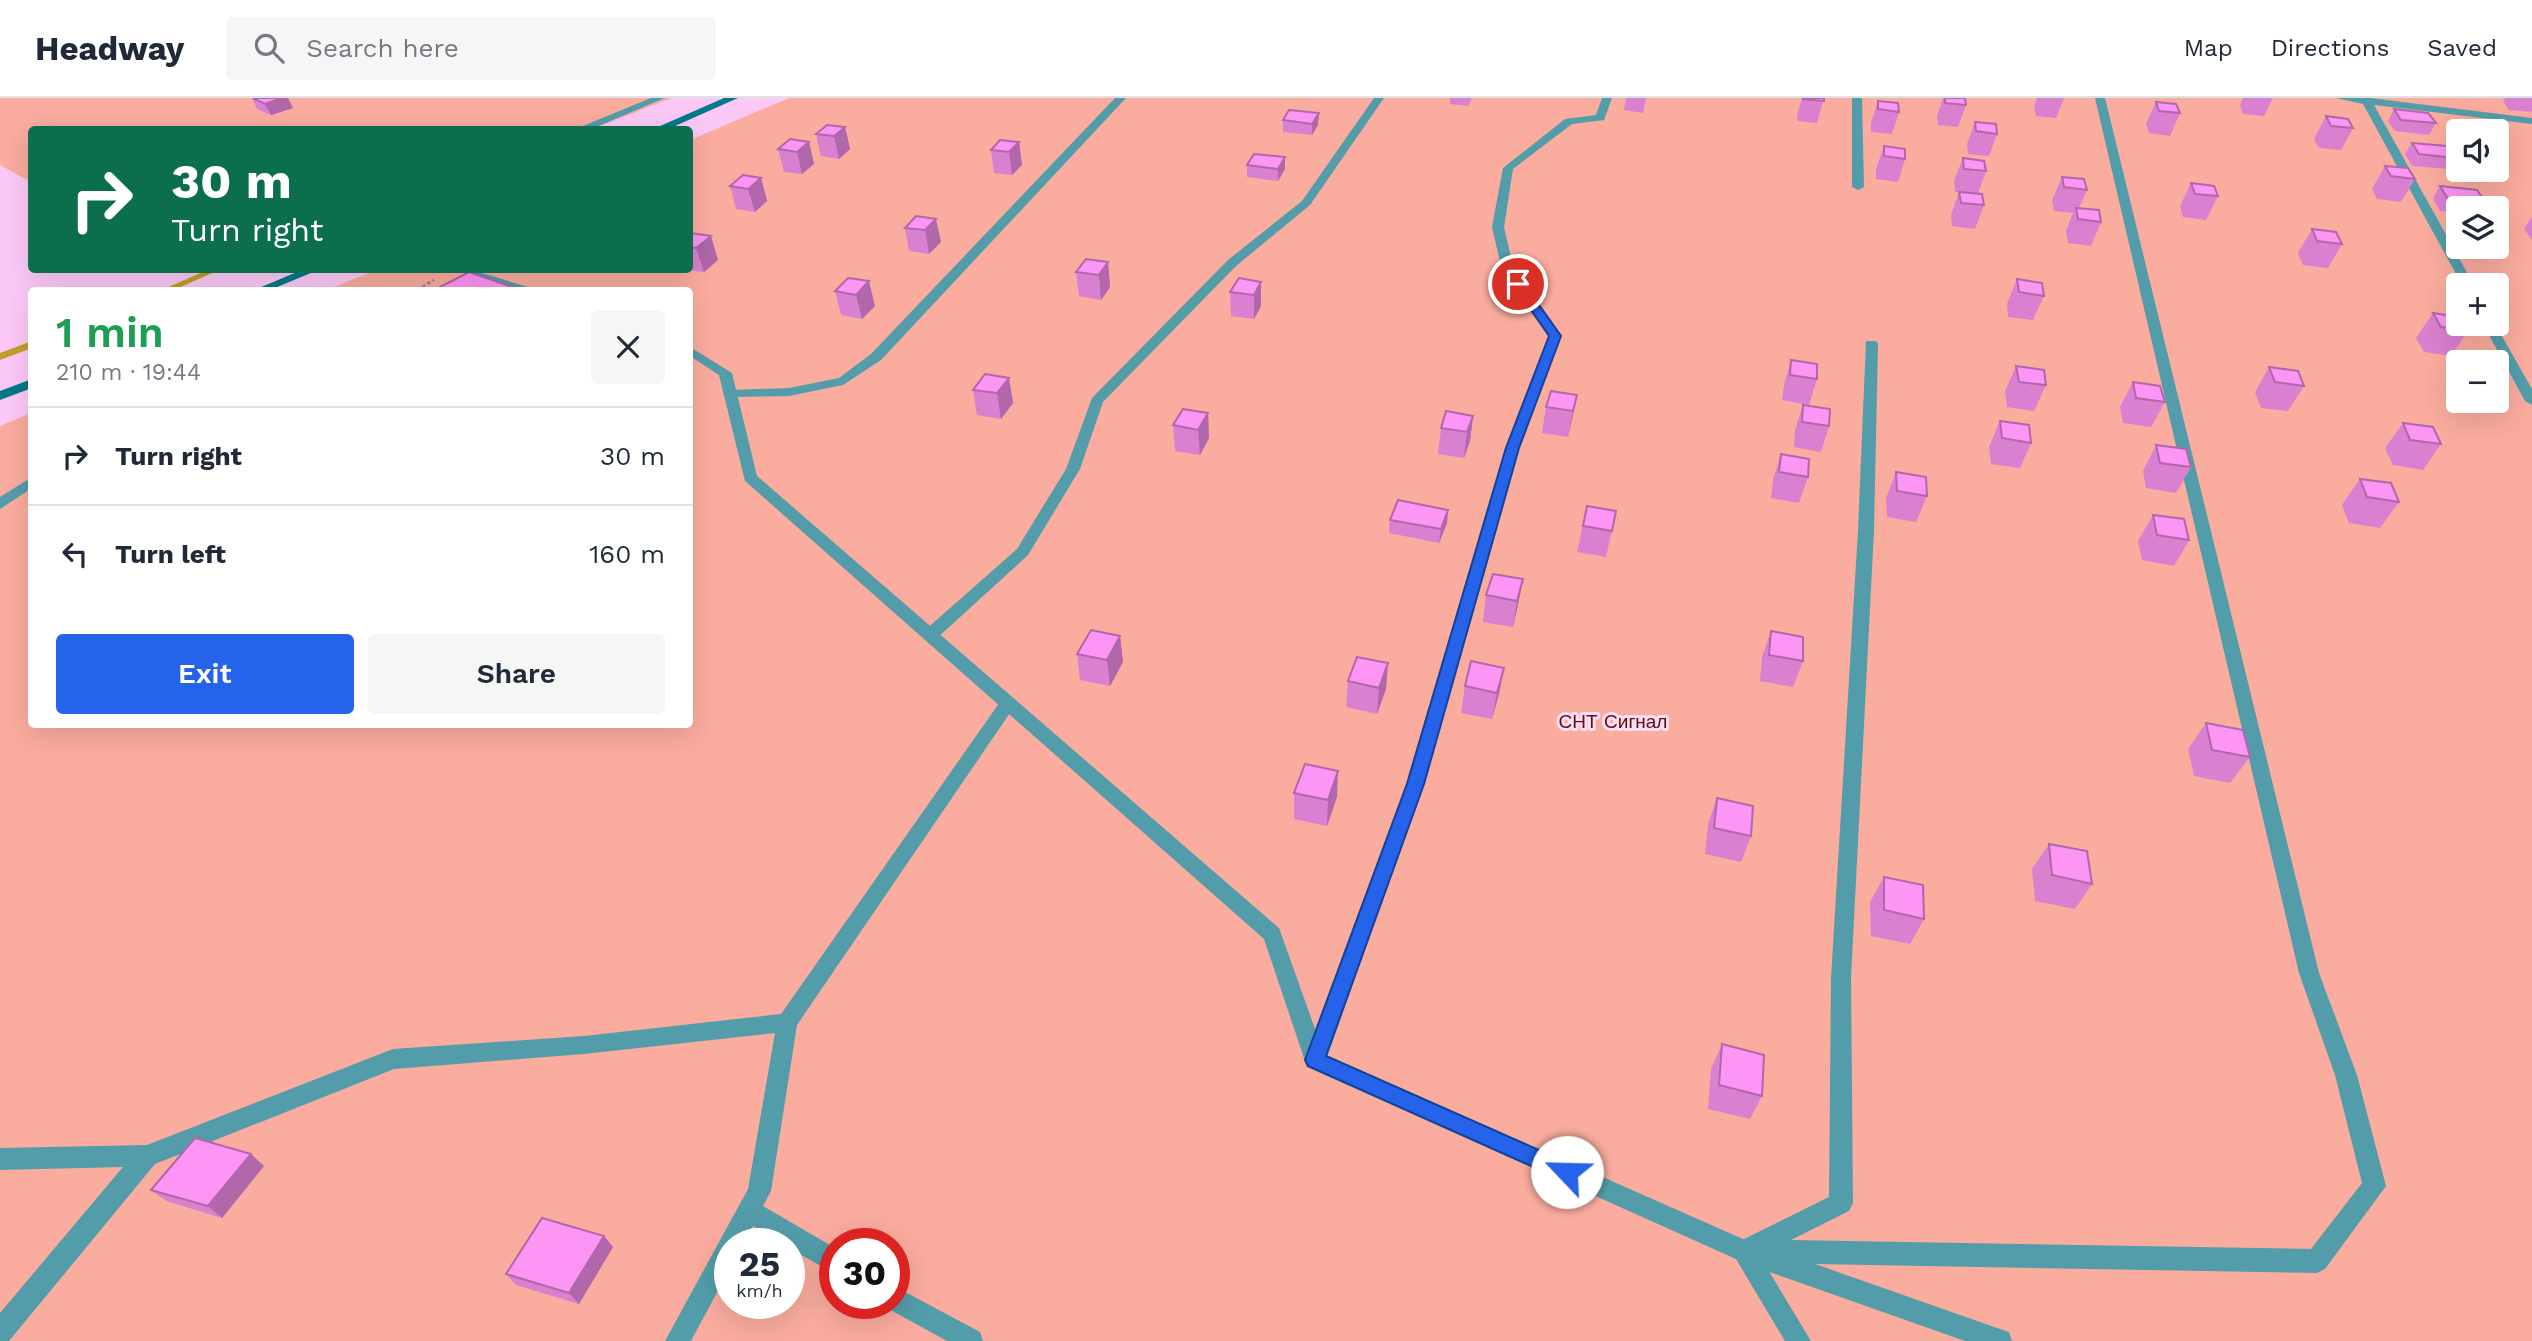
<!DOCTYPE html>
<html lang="en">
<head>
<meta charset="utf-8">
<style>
  body { margin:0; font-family:"Work Sans",sans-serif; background:#f6f6f7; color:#1f2937; height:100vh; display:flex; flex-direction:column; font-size:26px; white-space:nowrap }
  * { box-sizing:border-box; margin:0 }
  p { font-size:23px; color:#747a83 }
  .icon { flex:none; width:38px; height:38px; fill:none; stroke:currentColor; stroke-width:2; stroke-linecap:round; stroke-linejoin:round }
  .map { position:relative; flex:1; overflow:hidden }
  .sheet { position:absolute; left:28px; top:189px; width:665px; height:441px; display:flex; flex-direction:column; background:#fff; border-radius:7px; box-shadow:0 7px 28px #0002 }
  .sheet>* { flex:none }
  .hud { position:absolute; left:28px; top:28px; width:665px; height:147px; border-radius:7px; box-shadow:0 7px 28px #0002; background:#0b6e4f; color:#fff; overflow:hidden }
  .fabs { position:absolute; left:2446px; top:21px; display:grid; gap:14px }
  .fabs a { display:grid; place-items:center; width:63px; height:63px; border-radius:7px; background:#fff; box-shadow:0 7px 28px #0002; font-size:35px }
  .speed { position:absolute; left:714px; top:1130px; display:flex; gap:14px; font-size:35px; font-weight:700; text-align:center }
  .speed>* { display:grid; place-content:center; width:91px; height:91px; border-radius:50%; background:#fff; box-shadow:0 7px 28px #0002; line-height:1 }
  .speed small { font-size:18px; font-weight:400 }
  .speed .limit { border:10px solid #d22; background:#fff; color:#111 }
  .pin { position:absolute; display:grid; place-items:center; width:60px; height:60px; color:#fff; margin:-30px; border:4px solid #fff; border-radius:50%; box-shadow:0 2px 7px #0007 }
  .me { position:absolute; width:77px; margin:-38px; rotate:294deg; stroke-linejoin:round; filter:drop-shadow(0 0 5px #0008) }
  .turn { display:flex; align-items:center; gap:24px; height:147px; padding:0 28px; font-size:32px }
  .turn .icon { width:91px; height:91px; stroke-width:2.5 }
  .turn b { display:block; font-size:49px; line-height:60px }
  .round { display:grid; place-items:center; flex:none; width:74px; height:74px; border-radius:7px; background:#f6f6f7 }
  .head { display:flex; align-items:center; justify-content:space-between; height:119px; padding:0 28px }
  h1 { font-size:42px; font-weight:600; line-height:52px; color:#1e9e55 }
  .primary-button { display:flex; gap:14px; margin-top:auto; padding:14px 28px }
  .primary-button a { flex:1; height:80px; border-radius:7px; background:#2563eb; color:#fff; font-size:28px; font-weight:600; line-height:80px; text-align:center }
  .primary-button a+a { background:#f6f6f7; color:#1f2937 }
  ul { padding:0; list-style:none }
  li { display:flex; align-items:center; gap:21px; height:98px; padding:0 28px; border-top:2px solid #e0e1e3 }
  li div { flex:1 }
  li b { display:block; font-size:26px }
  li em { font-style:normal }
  header { display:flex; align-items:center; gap:42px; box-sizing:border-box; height:98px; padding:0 35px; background:#fff; border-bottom:2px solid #e0e1e3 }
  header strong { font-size:33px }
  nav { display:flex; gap:38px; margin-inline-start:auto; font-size:24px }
  .search { width:490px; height:63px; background:#f6f6f7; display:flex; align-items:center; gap:18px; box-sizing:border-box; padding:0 24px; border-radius:7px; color:#747a83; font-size:26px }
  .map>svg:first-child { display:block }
  .green { fill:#faac9e; fill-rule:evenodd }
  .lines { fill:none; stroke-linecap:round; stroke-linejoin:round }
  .stream { fill:#c39e28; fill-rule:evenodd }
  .path { stroke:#9f7b9b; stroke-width:2.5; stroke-dasharray:3.5 2.5; stroke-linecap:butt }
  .lane { fill:#539daa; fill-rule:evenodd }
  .street { fill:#539daa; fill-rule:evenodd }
  .secondary { fill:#017989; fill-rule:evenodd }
  .wall { fill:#d980d1 }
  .shaded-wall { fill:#b068aa }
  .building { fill:#fc95f3; stroke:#b068aa; stroke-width:2 }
  .route { fill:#2563eb; stroke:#184099; stroke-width:2 }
  .labels { text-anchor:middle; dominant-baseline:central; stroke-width:6; stroke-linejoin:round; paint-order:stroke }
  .park-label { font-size:19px; fill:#620d05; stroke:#fddef9 }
</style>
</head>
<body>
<header>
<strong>Headway</strong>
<div class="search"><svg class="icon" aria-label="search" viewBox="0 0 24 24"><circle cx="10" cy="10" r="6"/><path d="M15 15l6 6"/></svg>Search here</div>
<nav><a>Map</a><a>Directions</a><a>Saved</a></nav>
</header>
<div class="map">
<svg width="2532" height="1243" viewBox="0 0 2532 1243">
  <rect width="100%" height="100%" fill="#fcc9f6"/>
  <g class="green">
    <polygon points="0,0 672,0 592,31 32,32 31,84 0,67"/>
    <path d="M789,0h1743v1243h-2532v-915l31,-13 1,311h658v-434h-364l51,-20h313v-130zM2459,33h38v39h-38zM2459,110h38v39h-38zM2459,187h38v39h-38zM2459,264h38v39h-38zM730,1146h59v60h-59zM835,1146h59v60h-59z"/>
  </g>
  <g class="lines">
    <g class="stream">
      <polygon points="207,172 219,172 174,192 162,192"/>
      <polygon points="32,243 32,250 0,262 0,255"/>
    </g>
    <polyline class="path" points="417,192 434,182"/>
    <g class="lane">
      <polygon points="651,0 665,0 589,32 573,32"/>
      <polygon points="1115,0 1126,0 881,262 843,287 789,298 725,299 723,296 730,292 789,290 839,280 871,256"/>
      <polygon points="1374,0 1384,0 1310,107 1236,168 1103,304 1080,371 1028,457 936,541 924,541 922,537 924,533 1017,451 1066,371 1092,300 1228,162 1302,103"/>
      <polygon points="1602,0 1612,0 1604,22 1572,26 1513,71 1504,129 1514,172 1561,238 1519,350 1424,686 1326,962 1323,969 1315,972 1307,969 1304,962 1406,686 1505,350 1549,238 1502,172 1492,129 1503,70 1565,21 1596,17"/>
      <polygon points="1852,0 1862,0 1864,89 1858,92 1852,89"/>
      <path d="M2095,0h10l214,875 38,102 29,111 -61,83 -8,4 -502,-9 185,65 9,3 3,9h-47l-204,-72c-9,-4 -16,-6 -25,-10l-4,-8 4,-8 93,-46 2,-219 27,-448 8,-189h10l2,3 -4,186 -23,448 2,225 -4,8 -58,29 520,9 51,-66 -27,-108 -36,-102z"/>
      <polygon points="2336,0 2370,0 2532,20 2532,26 2374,7 2474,187 2462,187 2363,6"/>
      <polygon points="2483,226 2495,226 2532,291 2532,307 2525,303"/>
      <polygon points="32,379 32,390 0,411 0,399"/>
      <polygon points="1008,599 1014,601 1017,605 1014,609 797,927 771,1093 763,1108 835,1150 835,1176 789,1150 789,1146 783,1146 753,1128 743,1146 730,1146 730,1170 691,1243 665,1243 748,1091 775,935 584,956 394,971 155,1066 9,1243 0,1243 0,1215 123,1069 0,1072 0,1050 147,1047 393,951 584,938 781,916 1002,601"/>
      <polygon points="894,1188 980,1234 983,1243 947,1243 885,1209 884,1206 894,1206"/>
    </g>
    <g class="street">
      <polygon points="454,172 472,172 538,192 520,192"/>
      <polygon points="690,249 732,275 757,378 1279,830 1324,956 1752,1145 1811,1243 1785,1243 1736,1161 1307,969 1264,841 745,383 719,277 690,258"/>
    </g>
    <g class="secondary">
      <polygon points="724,0 738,0 666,32 651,32"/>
      <polygon points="302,172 318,172 270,192 254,192"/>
      <polygon points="32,281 32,290 0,302 0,293"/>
    </g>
  </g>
  <g class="wall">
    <polygon points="252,0 293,10 271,17 257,11"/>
    <polygon points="1450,0 1472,0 1468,8 1450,6"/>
    <polygon points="1626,0 1646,0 1643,15 1624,12"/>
    <polygon points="1802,0 1824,0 1817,25 1797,23 1798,14"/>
    <polygon points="1943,0 1965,0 1966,7 1958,29 1938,27 1937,18"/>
    <polygon points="2037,0 2064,0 2056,20 2036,18 2034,9"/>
    <polygon points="2243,0 2273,0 2264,18 2243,16 2240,7"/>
    <polygon points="2505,0 2532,0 2532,13 2531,14 2509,12 2503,3"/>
    <polygon points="1878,3 1899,14 1892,36 1871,34 1871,25"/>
    <polygon points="2156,4 2180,15 2170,38 2149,35 2146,26"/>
    <polygon points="2394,11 2436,25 2429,37 2395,33 2388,23"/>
    <polygon points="1319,15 1318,27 1312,37 1283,34 1283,22"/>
    <polygon points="2326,18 2353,30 2341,52 2319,50 2314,41"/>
    <polygon points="1975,24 1997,36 1989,58 1968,56 1967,46"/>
    <polygon points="845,29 850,51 839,61 821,58 816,36"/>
    <polygon points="809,44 814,66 802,76 784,74 778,51"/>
    <polygon points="1019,44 1022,67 1012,77 994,75 991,52"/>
    <polygon points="2412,45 2455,60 2448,71 2412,68 2405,56"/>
    <polygon points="1884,48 1905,61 1898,84 1876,81 1876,71"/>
    <polygon points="1963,60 1986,73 1978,96 1984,107 1975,131 1952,128 1951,117 1959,94 1955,94 1954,83"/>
    <polygon points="1247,67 1285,71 1278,83 1247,79"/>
    <polygon points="2385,68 2415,81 2401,104 2377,101 2372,91"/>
    <polygon points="2062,79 2087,92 2079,110 2101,124 2091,148 2068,145 2066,133 2073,115 2054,113 2052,102"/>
    <polygon points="761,80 767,103 755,114 736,111 730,88"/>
    <polygon points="2191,85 2218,98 2206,122 2183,119 2180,108"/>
    <polygon points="2440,88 2486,105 2482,110 2459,110 2459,115 2440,113 2433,100"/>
    <polygon points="916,118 941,144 929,156 909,153 905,130"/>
    <polygon points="2532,119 2532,142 2524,131"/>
    <polygon points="2312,131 2342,146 2328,170 2303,167 2298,155"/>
    <polygon points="690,136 718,162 704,174 686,172 690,172"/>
    <polygon points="1108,164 1110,189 1101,202 1079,198 1076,174"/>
    <polygon points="848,180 875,208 862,221 841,217 835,193"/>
    <polygon points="2017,181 2044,198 2033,222 2008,219 2007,206"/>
    <polygon points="1261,184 1261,208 1254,221 1231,218 1230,194"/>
    <polygon points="2433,215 2468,233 2451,258 2424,254 2416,240"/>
    <polygon points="1791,262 1817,281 1809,307 1782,302 1784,287"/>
    <polygon points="2016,268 2046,287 2034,313 2007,309 2005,293"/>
    <polygon points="2269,269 2304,288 2288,313 2261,310 2255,294"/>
    <polygon points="1009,280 1013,305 1001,321 977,317 973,292"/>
    <polygon points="2133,284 2165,304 2151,329 2123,325 2120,309"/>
    <polygon points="1577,297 1568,339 1542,335 1546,309"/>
    <polygon points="1803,307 1829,328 1821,354 1794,349 1795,332"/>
    <polygon points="1208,315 1209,340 1200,357 1175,353 1173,327"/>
    <polygon points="1473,318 1470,343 1464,360 1438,356 1441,330"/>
    <polygon points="2000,323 2031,345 2020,370 1991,366 1989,349"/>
    <polygon points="2403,325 2441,346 2423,372 2393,367 2385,350"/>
    <polygon points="2156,347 2191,369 2176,395 2146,390 2143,373"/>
    <polygon points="1781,356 1808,379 1799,405 1771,400 1773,382"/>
    <polygon points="1896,374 1927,398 1916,424 1887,419 1886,400"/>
    <polygon points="2360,381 2399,404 2380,430 2349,425 2342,407"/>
    <polygon points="1587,408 1616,413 1606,459 1577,454"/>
    <polygon points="1448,412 1447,425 1439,445 1389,435 1390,422"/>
    <polygon points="2153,417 2189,442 2174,468 2142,462 2138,443"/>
    <polygon points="1523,481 1513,529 1483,524 1486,497"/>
    <polygon points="1771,533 1803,563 1793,589 1760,583 1762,559"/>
    <polygon points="1120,538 1123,564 1110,588 1080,582 1077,556"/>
    <polygon points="1504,570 1499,596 1492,621 1461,615 1465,588"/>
    <polygon points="1348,583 1386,591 1377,616 1346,609"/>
    <polygon points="2206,625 2250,659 2230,685 2194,678 2188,651"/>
    <polygon points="1294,695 1337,699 1327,728 1294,721"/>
    <polygon points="1717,700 1751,738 1741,764 1705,756 1708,726"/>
    <polygon points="2049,746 2092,786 2075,811 2035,803 2032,771"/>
    <polygon points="1884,779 1924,821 1910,846 1871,838 1870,804"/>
    <polygon points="1722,946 1762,998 1750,1021 1708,1011 1711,971"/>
    <polygon points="264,1068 222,1120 166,1103 151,1092"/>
    <polygon points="604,1138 613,1149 579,1206 516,1187 506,1176"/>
  </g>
  <g class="shaded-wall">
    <polygon points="282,0 288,0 293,10 271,17 265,6"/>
    <polygon points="1319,15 1318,27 1312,37 1312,26"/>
    <polygon points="845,29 850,51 839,61 834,38"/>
    <polygon points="809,44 814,66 802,76 797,54"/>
    <polygon points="1019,44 1022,67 1012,77 1009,54"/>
    <polygon points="1285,59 1285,71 1278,83 1278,71"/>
    <polygon points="761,80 767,103 755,114 748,91"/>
    <polygon points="936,121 941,144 929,156 925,132"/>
    <polygon points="711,138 718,162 704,174 696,150"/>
    <polygon points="1108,164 1110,189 1101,202 1099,177"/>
    <polygon points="869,183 875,208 862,221 856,197"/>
    <polygon points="1261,184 1261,208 1254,221 1254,197"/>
    <polygon points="1009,280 1013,305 1001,321 997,295"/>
    <polygon points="1577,297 1572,322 1568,339 1573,313"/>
    <polygon points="1208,315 1209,340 1200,357 1198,332"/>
    <polygon points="1473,318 1470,343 1464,360 1467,334"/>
    <polygon points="1448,412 1447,425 1439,445 1441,431"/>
    <polygon points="1523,481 1518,507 1513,529 1517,503"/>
    <polygon points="1120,538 1123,564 1110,588 1107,562"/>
    <polygon points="1388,565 1386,591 1377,616 1379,590"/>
    <polygon points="1504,570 1499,596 1492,621 1497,595"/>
    <polygon points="1338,673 1337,699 1327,728 1328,702"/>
    <polygon points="251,1056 264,1068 222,1120 208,1108"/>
    <polygon points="604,1138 613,1149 579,1206 569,1195"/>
  </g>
  <g class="building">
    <polygon points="253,0 282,0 265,6"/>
    <polygon points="1803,0 1824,0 1824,3 1803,1"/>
    <polygon points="1945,0 1965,0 1966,7 1945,5"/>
    <polygon points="1878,3 1898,5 1899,14 1878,11"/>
    <polygon points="2156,4 2176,6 2180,15 2159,13"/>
    <polygon points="2394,11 2428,15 2436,25 2401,22"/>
    <polygon points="1289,12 1319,15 1312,26 1283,22"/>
    <polygon points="2326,18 2348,21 2353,30 2331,28"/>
    <polygon points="1975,24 1996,26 1997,36 1976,33"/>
    <polygon points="827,27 845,29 834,38 816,36"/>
    <polygon points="790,41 809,44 797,54 778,51"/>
    <polygon points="1000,42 1019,44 1009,54 991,52"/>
    <polygon points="2412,45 2447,48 2455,60 2419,56"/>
    <polygon points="1884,48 1905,51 1905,61 1884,58"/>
    <polygon points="1254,56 1285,59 1278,71 1247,67"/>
    <polygon points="1963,60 1984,63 1986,73 1964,71"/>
    <polygon points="2385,68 2408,70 2415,81 2391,78"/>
    <polygon points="743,77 761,80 748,91 730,88"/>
    <polygon points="2062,79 2084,81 2087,92 2064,89"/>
    <polygon points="2191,85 2214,88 2218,98 2195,96"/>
    <polygon points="2440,88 2477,92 2486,105 2448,101"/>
    <polygon points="1959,94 1982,96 1984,107 1961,105"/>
    <polygon points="2076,110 2099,112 2101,124 2078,121"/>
    <polygon points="916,118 936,121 925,132 905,130"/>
    <polygon points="2312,131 2336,134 2342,146 2317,143"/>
    <polygon points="691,135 711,138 696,150 690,149 690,136"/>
    <polygon points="1086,161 1108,164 1099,177 1076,174"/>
    <polygon points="469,174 515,190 511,192 439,192 436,191"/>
    <polygon points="848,180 869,183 856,197 835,193"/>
    <polygon points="1239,180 1261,184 1254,197 1230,194"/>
    <polygon points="2017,181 2042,185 2044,198 2019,194"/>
    <polygon points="2433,215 2459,219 2459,226 2464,226 2468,233 2441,229"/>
    <polygon points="1791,262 1817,266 1817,281 1790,277"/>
    <polygon points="2016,268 2044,272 2046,287 2019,284"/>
    <polygon points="2269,269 2298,273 2304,288 2275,284"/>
    <polygon points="985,276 1009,280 997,295 973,292"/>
    <polygon points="2133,284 2160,288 2165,304 2136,300"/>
    <polygon points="1551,293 1577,297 1573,313 1546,309"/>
    <polygon points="1803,307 1830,311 1829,328 1802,324"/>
    <polygon points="1183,311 1208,315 1198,332 1173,327"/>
    <polygon points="1446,313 1473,318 1467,334 1441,330"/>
    <polygon points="2000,323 2029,327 2031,345 2002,340"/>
    <polygon points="2403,325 2433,329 2441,346 2410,342"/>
    <polygon points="2156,347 2186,351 2191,369 2160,365"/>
    <polygon points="1781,356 1809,361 1808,379 1779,374"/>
    <polygon points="1896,374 1926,379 1927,398 1897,393"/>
    <polygon points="2360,381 2391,385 2399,404 2367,399"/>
    <polygon points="1398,402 1448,412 1441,431 1390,422"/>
    <polygon points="1587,408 1616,413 1612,433 1583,428"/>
    <polygon points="2153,417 2184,421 2189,442 2157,437"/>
    <polygon points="1493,476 1523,481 1517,503 1486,497"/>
    <polygon points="1091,532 1120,538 1107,562 1077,556"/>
    <polygon points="1771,533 1803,539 1803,563 1769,557"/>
    <polygon points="1357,559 1388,565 1379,590 1348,583"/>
    <polygon points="1471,563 1504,570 1497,595 1465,588"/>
    <polygon points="2206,625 2243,632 2250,659 2212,652"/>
    <polygon points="1305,666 1338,673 1328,702 1294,695"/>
    <polygon points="1717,700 1753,708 1751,738 1714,730"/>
    <polygon points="2049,746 2087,753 2092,786 2052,777"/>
    <polygon points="1884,779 1923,787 1924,821 1884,812"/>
    <polygon points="1722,946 1764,957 1762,998 1719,987"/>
    <polygon points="195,1040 251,1056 208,1108 151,1092"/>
    <polygon points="542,1120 604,1138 569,1195 506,1176"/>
  </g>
  <polygon class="route" points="1518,182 1522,183 1561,238 1519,350 1424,686 1326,958 1575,1068 1578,1074 1575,1081 1567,1084 1308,968 1305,962 1407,686 1506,350 1549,238 1513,186"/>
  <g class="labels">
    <g class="park-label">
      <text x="1613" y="623">СНТ Сигнал</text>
    </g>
  </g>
</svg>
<div class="fabs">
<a><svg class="icon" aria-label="sound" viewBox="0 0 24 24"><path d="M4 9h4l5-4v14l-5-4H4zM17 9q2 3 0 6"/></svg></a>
<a><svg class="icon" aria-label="layers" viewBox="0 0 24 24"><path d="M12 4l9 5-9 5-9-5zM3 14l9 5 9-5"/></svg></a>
<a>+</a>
<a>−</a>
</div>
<div class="speed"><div>25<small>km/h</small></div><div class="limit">30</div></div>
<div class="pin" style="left:1518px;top:186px;background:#d93025"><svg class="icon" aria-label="arrive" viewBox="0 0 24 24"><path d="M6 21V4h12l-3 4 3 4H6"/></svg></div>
<svg class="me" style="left:1567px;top:1074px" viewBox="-20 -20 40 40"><circle r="19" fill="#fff"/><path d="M0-13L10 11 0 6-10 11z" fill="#2563eb"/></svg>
<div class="hud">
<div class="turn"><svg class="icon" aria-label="right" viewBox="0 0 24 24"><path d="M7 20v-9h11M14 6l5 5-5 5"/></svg><div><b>30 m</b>Turn right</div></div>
</div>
<section class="sheet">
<div class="head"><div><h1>1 min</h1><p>210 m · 19:44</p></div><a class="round"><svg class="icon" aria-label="close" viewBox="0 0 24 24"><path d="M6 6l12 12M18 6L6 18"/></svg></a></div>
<ul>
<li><svg class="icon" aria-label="right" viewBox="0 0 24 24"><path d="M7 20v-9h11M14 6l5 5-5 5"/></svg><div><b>Turn right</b></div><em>30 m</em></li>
<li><svg class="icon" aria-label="left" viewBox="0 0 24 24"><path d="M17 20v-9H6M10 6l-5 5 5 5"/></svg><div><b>Turn left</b></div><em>160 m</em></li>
</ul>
<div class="primary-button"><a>Exit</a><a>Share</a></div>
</section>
</div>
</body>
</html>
